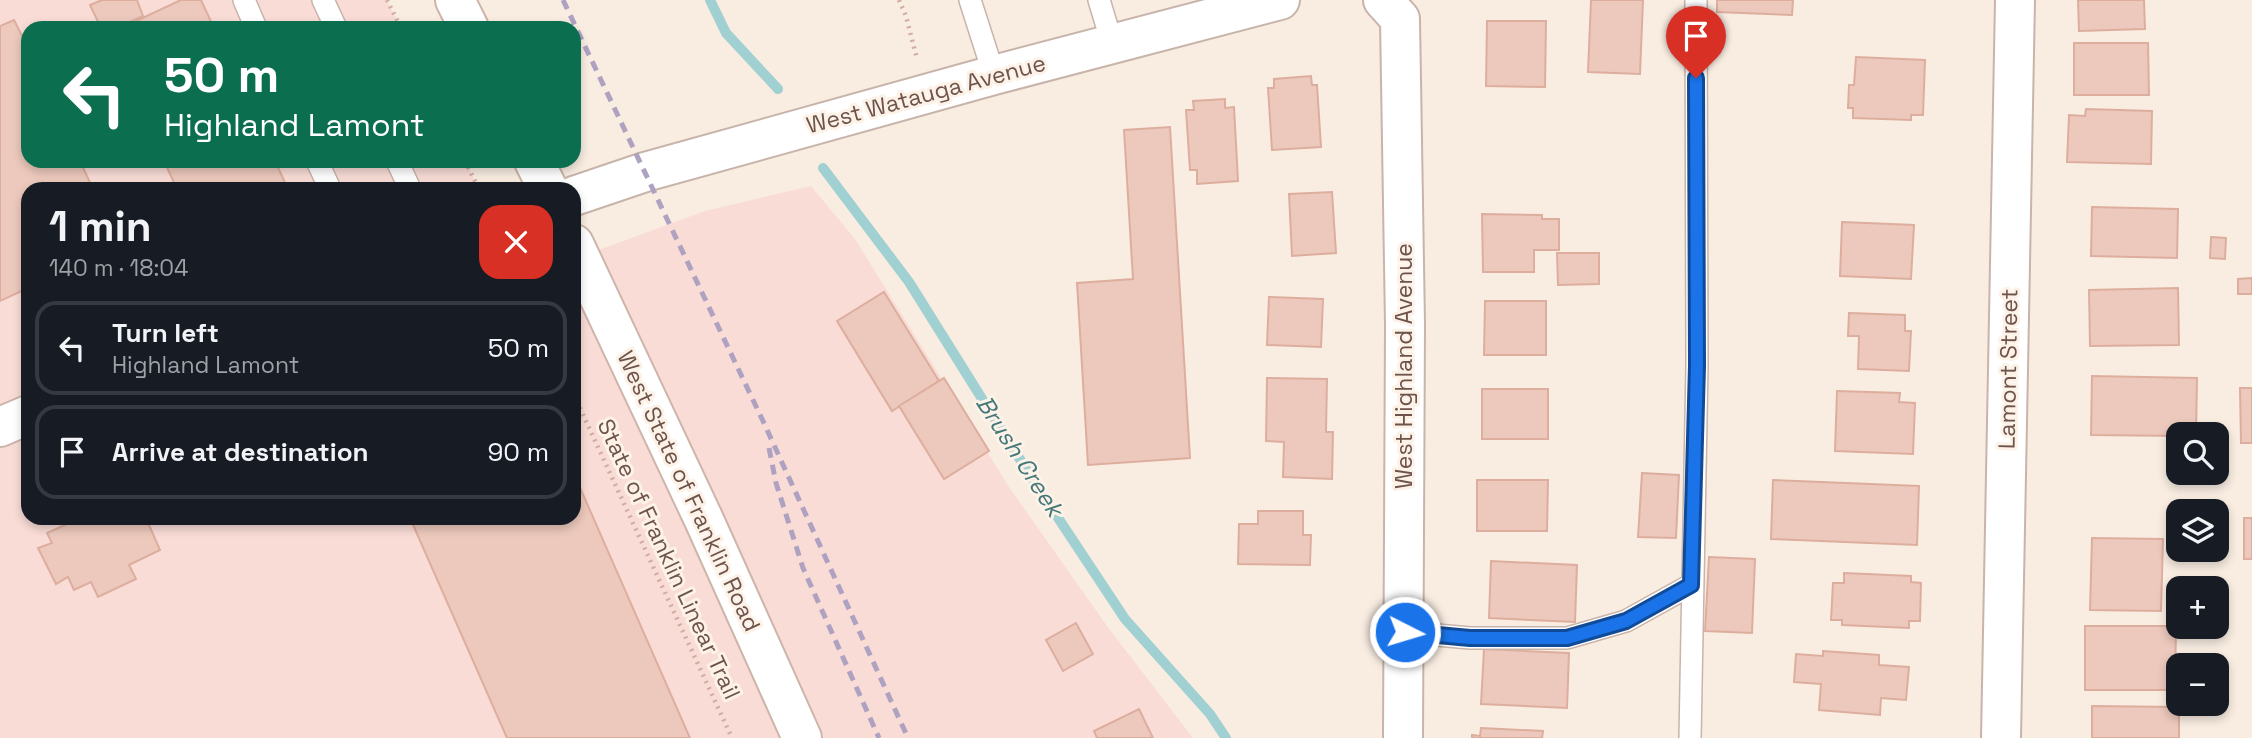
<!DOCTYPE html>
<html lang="en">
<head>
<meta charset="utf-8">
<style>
  body { margin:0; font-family:"Space Grotesk",sans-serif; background:#20242c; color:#f1f3f6; height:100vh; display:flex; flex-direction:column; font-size:26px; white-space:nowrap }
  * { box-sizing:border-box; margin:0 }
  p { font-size:23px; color:#9ea1a6 }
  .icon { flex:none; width:38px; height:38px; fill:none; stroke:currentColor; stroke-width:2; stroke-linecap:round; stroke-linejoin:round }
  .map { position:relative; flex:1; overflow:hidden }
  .side { position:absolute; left:21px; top:182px; width:560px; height:343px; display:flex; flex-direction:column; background:#171b24; border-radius:21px; box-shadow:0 4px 10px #0003 }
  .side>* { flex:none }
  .banner { position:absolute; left:21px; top:21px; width:560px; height:147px; border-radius:21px; box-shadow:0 4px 10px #0003; background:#0b6e4f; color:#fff; overflow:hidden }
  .controls { position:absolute; left:2166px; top:422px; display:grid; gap:14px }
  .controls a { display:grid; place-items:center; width:63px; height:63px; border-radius:14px; background:#171b24; box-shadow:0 4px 10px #0003; font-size:35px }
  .pin { position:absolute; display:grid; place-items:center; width:60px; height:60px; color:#fff; margin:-72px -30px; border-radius:50% 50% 50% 0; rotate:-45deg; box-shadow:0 0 7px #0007 }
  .pin .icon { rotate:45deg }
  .me { position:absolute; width:77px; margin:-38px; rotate:95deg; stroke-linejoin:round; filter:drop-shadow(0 0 5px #0008) }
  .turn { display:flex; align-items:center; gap:24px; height:147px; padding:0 28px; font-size:32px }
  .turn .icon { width:91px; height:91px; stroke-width:2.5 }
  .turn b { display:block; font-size:49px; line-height:60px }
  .round { display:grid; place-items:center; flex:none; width:74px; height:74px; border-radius:21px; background:#20242c }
  .overview { display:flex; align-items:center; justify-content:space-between; height:119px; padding:0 28px }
  h1 { font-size:42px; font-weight:600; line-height:52px }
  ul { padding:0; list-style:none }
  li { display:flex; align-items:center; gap:21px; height:94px; margin:0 14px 10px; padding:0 14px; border:4px solid #363941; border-radius:21px }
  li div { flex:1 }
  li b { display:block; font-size:26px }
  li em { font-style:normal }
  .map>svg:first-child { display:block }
  .commercial { fill:#f9dcd6 }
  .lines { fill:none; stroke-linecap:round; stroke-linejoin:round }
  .stream { stroke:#a0d0d1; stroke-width:10 }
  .building { fill:#ecc9bc; stroke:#ddae9e; stroke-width:2 }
  .service-casing { stroke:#c8b4aa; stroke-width:24 }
  .minor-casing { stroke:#c8b4aa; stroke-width:42 }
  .secondary-casing { stroke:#ceb5aa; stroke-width:42 }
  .path { stroke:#d0ada0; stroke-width:4.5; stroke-dasharray:2 5; stroke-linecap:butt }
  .service { stroke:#fff; stroke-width:21 }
  .minor { stroke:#fff; stroke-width:38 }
  .secondary { stroke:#fff; stroke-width:38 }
  .rail { stroke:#afa2c1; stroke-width:5; stroke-dasharray:10 7; stroke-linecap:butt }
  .route-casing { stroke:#114b97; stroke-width:18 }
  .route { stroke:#1a73e8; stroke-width:12 }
  .labels { text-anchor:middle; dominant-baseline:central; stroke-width:6; stroke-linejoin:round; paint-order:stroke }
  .street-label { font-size:23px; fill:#6e534b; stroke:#fdf2e7 }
  .water-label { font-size:24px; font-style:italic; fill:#447779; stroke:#fdf2e7 }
</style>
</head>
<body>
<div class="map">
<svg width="2252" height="738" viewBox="0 0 2252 738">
  <rect width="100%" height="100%" fill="#f9ede2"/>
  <polygon class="commercial" points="0,0 387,0 401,28 28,28 28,161 465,161 479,189 28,189 28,518 574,518 574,259 705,211 811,186 855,239 1009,487 1107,626 1193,738 0,738"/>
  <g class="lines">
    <g class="stream">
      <polyline points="710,0 726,33 778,89"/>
      <polyline points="823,168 909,282 1031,477 1125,619 1210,714 1226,738"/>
    </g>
  </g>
  <g class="building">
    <polygon points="102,0 137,0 143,16 116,28 101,28 90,5"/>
    <polygon points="181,0 201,0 214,28 121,28"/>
    <polygon points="1591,0 1643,0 1640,74 1588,72"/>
    <polygon points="1717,0 1793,0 1792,15 1717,12"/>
    <polygon points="2078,0 2144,0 2145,29 2079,31"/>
    <polygon points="14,20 28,48 28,161 80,161 93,189 28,189 28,288 0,301 0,26"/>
    <polygon points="1487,21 1546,21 1545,87 1486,86"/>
    <polygon points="2074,43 2148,43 2149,95 2074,95"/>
    <polygon points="1856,57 1925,60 1923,115 1911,115 1911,120 1853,118 1853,108 1848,108 1849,85 1854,85"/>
    <polygon points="1311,76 1312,85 1317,85 1321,147 1272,150 1268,88 1274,88 1274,79"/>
    <polygon points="1225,99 1225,108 1234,107 1238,181 1197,184 1197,170 1190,170 1186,110 1194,110 1193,101"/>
    <polygon points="2086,109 2152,111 2151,164 2067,162 2069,115 2085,116"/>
    <polygon points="1170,127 1190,458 1088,465 1077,283 1133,279 1124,130"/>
    <polygon points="164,161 275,161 288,189 177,189"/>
    <polygon points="1332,192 1336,253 1292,256 1289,194"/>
    <polygon points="2092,207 2178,209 2177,258 2091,256"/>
    <polygon points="1482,214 1542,215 1542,219 1559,219 1559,250 1534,250 1534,272 1483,272"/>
    <polygon points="1842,222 1914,225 1911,279 1840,276"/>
    <polygon points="2211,237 2226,238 2225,259 2210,258"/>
    <polygon points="1557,253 1599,253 1599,284 1558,285"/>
    <polygon points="2252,278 2252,294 2238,294 2238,279"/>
    <polygon points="2178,288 2179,345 2090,346 2089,290"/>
    <polygon points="884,292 939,381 892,411 837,321"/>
    <polygon points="1269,297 1323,299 1321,347 1267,345"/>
    <polygon points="1485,301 1546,301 1546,355 1484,355"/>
    <polygon points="1849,313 1905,315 1905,331 1911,331 1909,371 1858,369 1859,336 1848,336"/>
    <polygon points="2092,376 2197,378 2196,434 2179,434 2179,436 2091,435"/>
    <polygon points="944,378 989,451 944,479 899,406"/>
    <polygon points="1267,378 1327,379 1326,432 1333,432 1332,479 1283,477 1284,442 1266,441"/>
    <polygon points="2240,388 2252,388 2252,443 2241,443"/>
    <rect x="1482" y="389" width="66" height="50"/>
    <polygon points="1837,391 1900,393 1899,402 1915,403 1913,454 1835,451"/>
    <polygon points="1642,473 1679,475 1676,538 1638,537"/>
    <polygon points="574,474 690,738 507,738 410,518 574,518"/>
    <polygon points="1477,480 1548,480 1547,531 1477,531"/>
    <polygon points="1773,480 1919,486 1917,545 1771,539"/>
    <polygon points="1258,511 1303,511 1303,535 1311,535 1310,565 1238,564 1239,524 1258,524"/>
    <polygon points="62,518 146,518 160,550 129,565 136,579 98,597 91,582 74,590 68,577 56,584 38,548 52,543 47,533 65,525"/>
    <rect x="2244" y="518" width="8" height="41"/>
    <polygon points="2092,538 2163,539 2161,611 2090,610"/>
    <polygon points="1709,557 1755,559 1752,633 1705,631"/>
    <polygon points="1491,561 1577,565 1575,622 1489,618"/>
    <polygon points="1844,573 1911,576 1911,582 1921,583 1920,621 1909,621 1909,628 1842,625 1842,620 1831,620 1833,583 1844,583"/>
    <polygon points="1076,623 1093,654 1063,671 1046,640"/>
    <polygon points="2085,626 2176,626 2175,690 2085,690"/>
    <polygon points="1484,649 1569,653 1567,708 1481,704"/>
    <polygon points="1823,651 1879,655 1879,665 1909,667 1906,700 1881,698 1880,715 1819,710 1821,684 1794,682 1796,654 1823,656"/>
    <polygon points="2092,706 2179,707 2179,738 2092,738"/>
    <polygon points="1139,709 1153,738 1097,738 1094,731"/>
    <polygon points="1481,728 1543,731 1542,738 1472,738 1472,735 1480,736"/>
  </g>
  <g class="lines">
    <g class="service-casing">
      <g id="service">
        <polyline points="244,0 256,28"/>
        <polyline points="323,0 336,28"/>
        <polyline points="970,0 994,75"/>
        <polyline points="1099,0 1112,43"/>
        <polyline points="317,161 330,189"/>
        <polyline points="397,161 410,189"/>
        <polyline points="1404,632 1470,638 1567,638 1626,621 1691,585"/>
        <polyline points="1690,738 1697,366 1696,0"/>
      </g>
    </g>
    <g class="minor-casing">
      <g id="minor">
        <polyline points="1383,0 1400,19 1405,325 1403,738"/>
        <polyline points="574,196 645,172 994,75 1280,0"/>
        <polyline points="0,427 28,415"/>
        <polyline points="2001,738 2015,0"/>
      </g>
    </g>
    <g class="secondary-casing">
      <g id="secondary">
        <polyline points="455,0 469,28"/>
        <polyline points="534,161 548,189"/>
        <polyline points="574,244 704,520 802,738"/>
      </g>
    </g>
    <g class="path">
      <polyline points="387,0 401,28"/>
      <polyline points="899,0 906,16 917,59"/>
      <polyline points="465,161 479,189"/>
      <polyline points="574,395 732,738"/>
    </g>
    <use href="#service" class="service"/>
    <use href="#minor" class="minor"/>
    <use href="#secondary" class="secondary"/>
    <g class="rail">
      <polyline points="563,0 763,421 908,738"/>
      <polyline points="769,448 776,483 803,568 879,738"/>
    </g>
  </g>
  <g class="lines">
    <g class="route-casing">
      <polyline id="route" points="1405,632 1470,638 1567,638 1626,621 1691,585 1697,366 1696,78"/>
    </g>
    <use href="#route" class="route"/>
  </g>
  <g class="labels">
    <g class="street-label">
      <text transform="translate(926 94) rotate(-15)">West Watauga Avenue</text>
      <text transform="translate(1404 366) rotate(-90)">West Highland Avenue</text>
      <text transform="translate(2008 369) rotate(-89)">Lamont Street</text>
      <text transform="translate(689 491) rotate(65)">West State of Franklin Road</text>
      <text transform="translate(669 559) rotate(65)">State of Franklin Linear Trail</text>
    </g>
    <g class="water-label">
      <text transform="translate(1020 456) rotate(57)">Brush Creek</text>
    </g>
  </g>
</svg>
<div class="controls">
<a><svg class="icon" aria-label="search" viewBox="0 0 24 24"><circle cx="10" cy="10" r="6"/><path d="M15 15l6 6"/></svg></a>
<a><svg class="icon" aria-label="layers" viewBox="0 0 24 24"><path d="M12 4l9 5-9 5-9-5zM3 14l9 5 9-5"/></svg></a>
<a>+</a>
<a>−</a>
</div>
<div class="pin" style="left:1696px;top:78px;background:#d93025"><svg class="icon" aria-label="arrive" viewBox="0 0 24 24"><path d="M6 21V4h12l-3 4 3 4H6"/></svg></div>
<svg class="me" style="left:1405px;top:632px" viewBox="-20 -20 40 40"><circle r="17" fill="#1a73e8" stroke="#fff" stroke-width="3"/><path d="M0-11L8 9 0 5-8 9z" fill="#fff"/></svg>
<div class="banner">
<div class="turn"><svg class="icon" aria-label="left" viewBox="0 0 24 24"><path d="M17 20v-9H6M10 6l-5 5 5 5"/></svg><div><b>50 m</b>Highland Lamont</div></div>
</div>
<section class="side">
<div class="overview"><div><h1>1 min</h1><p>140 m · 18:04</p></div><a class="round" style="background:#d93025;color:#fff"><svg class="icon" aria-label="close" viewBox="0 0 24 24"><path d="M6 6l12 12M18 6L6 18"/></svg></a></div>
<ul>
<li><svg class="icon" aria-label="left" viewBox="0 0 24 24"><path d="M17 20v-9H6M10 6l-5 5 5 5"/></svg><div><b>Turn left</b><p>Highland Lamont</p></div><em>50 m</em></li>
<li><svg class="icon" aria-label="arrive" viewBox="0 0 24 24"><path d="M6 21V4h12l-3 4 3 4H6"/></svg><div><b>Arrive at destination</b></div><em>90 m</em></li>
</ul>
</section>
</div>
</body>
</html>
